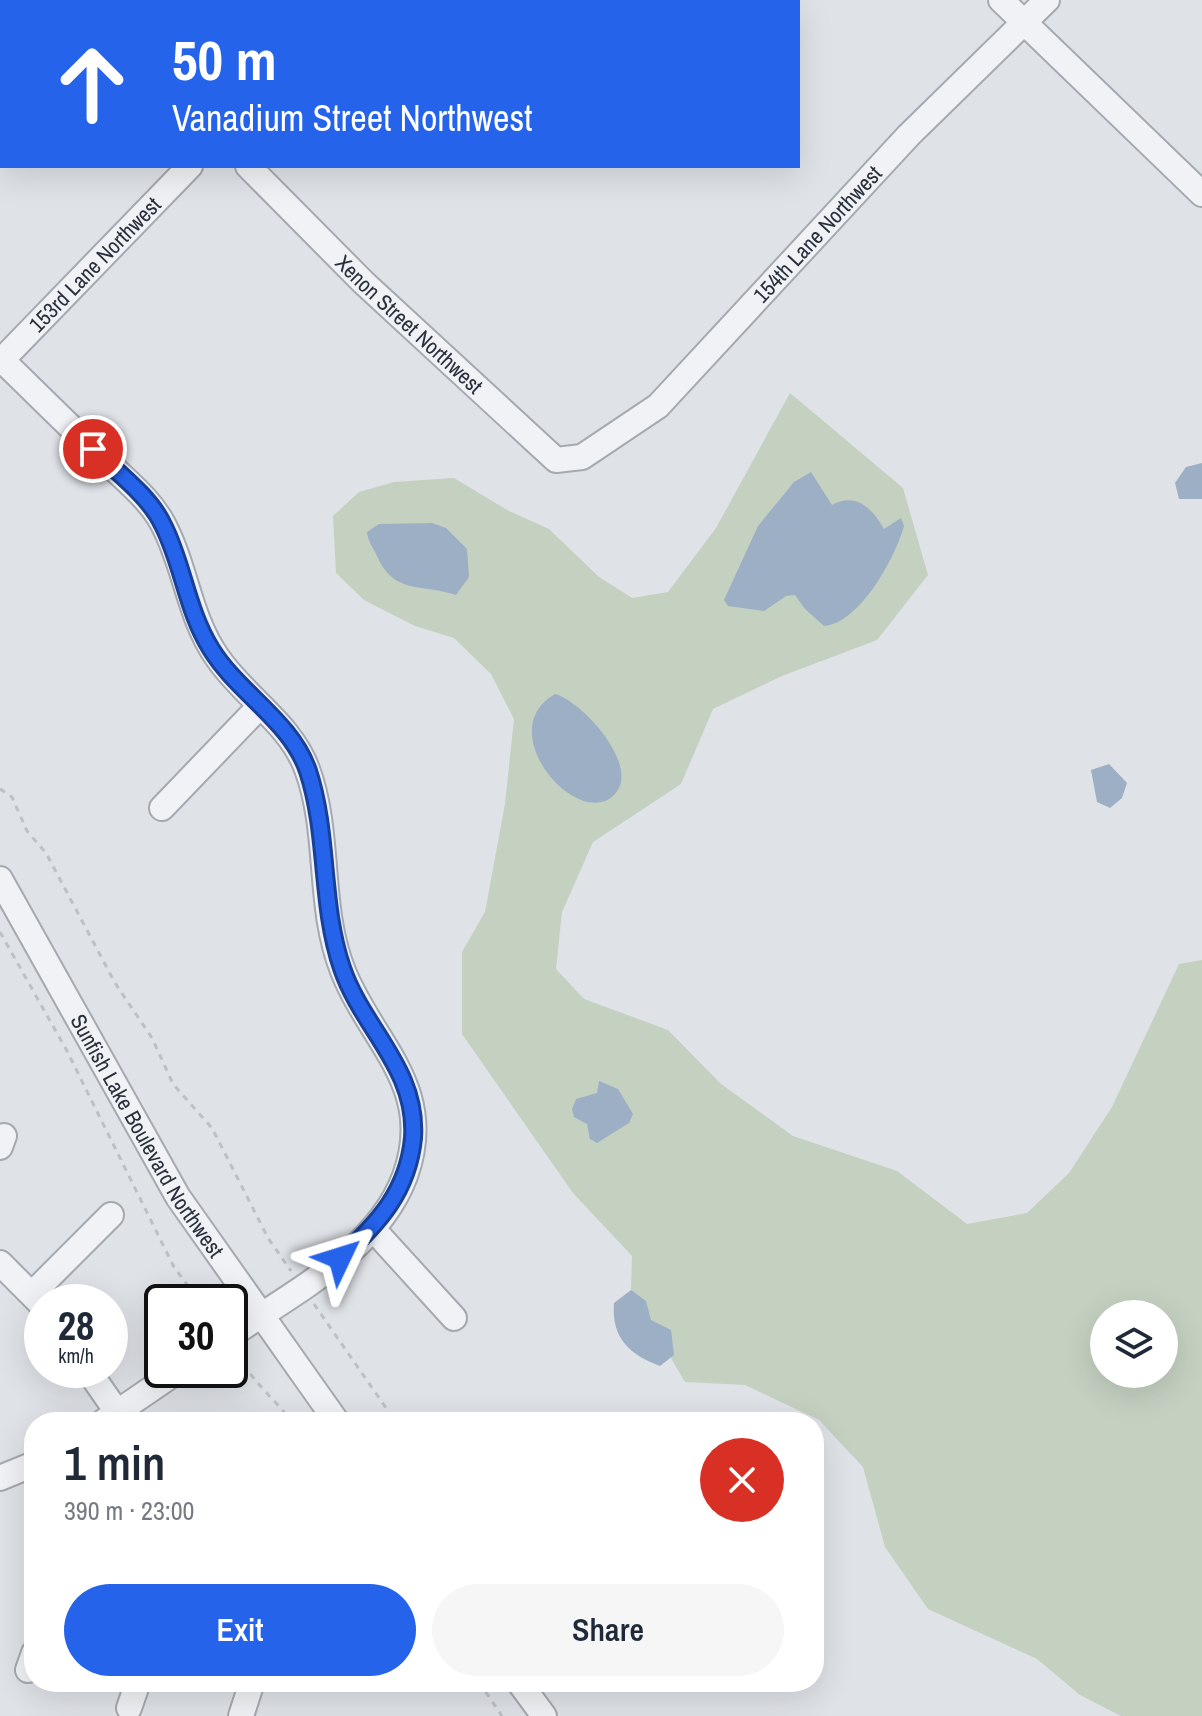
<!DOCTYPE html>
<html lang="en">
<head>
<meta charset="utf-8">
<style>
  body { margin:0; font-family:"Archivo Narrow",sans-serif; background:#f6f6f7; color:#1f2937; height:100vh; display:flex; flex-direction:column; font-size:30px; white-space:nowrap }
  * { box-sizing:border-box; margin:0 }
  p { font-size:26px; color:#747a83 }
  .icon { flex:none; width:44px; height:44px; fill:none; stroke:currentColor; stroke-width:2; stroke-linecap:round; stroke-linejoin:round }
  .map { position:relative; flex:1; overflow:hidden }
  .sheet { position:absolute; left:24px; top:1412px; width:800px; height:280px; display:flex; flex-direction:column; background:#fff; border-radius:32px; box-shadow:0 8px 32px #0002 }
  .sheet>* { flex:none }
  .banner { position:absolute; left:0px; top:0px; width:800px; height:168px; box-shadow:0 8px 32px #0002; background:#2563eb; color:#fff; overflow:hidden }
  .tools { position:absolute; left:1090px; top:1300px; display:grid; gap:16px }
  .tools a { display:grid; place-items:center; width:88px; height:88px; border-radius:50%; background:#fff; box-shadow:0 8px 32px #0002; font-size:40px }
  .speed { position:absolute; left:24px; top:1284px; display:flex; gap:16px; font-size:40px; font-weight:700; text-align:center }
  .speed>* { display:grid; place-content:center; width:104px; height:104px; border-radius:50%; background:#fff; box-shadow:0 8px 32px #0002; line-height:1 }
  .speed small { font-size:20px; font-weight:400 }
  .speed .limit { border:4px solid #111; border-radius:12px; background:#fff; color:#111 }
  .pin { position:absolute; display:grid; place-items:center; width:68px; height:68px; color:#fff; margin:-34px; border:4px solid #fff; border-radius:50%; box-shadow:0 2px 8px #0007 }
  .me { position:absolute; width:88px; margin:-44px; rotate:49deg; stroke-linejoin:round; filter:drop-shadow(0 0 6px #0008) }
  .turn { display:flex; align-items:center; gap:28px; height:168px; padding:0 40px; font-size:36px }
  .turn .icon { width:104px; height:104px; stroke-width:2.5 }
  .turn b { display:block; font-size:56px; line-height:68px }
  .round { display:grid; place-items:center; flex:none; width:84px; height:84px; border-radius:42px; background:#f6f6f7 }
  .overview { display:flex; align-items:center; justify-content:space-between; height:136px; padding:0 40px }
  h1 { font-size:48px; font-weight:600; line-height:60px }
  .cta { display:flex; gap:16px; margin-top:auto; padding:16px 40px }
  .cta a { flex:1; height:92px; border-radius:48px; background:#2563eb; color:#fff; font-size:32px; font-weight:600; line-height:92px; text-align:center }
  .cta a+a { background:#f6f6f7; color:#1f2937 }
  .map>svg:first-child { display:block }
  .green { fill:#c4d0c0; fill-rule:evenodd }
  .water { fill:#9cafc4 }
  .lines { fill:none; stroke-linecap:round; stroke-linejoin:round }
  .minor-casing { stroke:#a5a9b0; stroke-width:28 }
  .path { stroke:#bdc0c5; stroke-width:3; stroke-dasharray:6 6; stroke-linecap:butt }
  .minor { stroke:#f1f2f5; stroke-width:24 }
  .route-casing { stroke:#184099; stroke-width:20 }
  .route { stroke:#2563eb; stroke-width:14 }
  .labels { text-anchor:middle; dominant-baseline:central; stroke-width:6; stroke-linejoin:round; paint-order:stroke }
  .street-label { font-size:22px; fill:#29303c; stroke:#eef1f4 }
</style>
</head>
<body>
<div class="map">
<svg width="1202" height="1716" viewBox="0 0 1202 1716">
  <rect width="100%" height="100%" fill="#dfe2e7"/>
  <path class="green" d="M790,393l113,95 25,87 -51,65 -95,36 -69,33 -32,75 -88,58 -31,70 -6,57 28,30 84,31 53,54 72,52 104,35 70,53 60,-11 42,-40 43,-66 67,-143 23,-4v756h-81l-41,-21 -43,-36 -109,-50 -43,-62 -22,-80 -44,-47 -74,-35 -60,-3 -54,-92 1,-34 -59,-63 -111,-159v-82l23,-40 20,-108 9,-85 -23,-45 -37,-36 -39,-12 -51,-26 -28,-27 -3,-57 26,-24 35,-10 60,-4 53,32 42,19 50,48 33,21 36,-6 48,-64zM1104,1314h60v60h-60z"/>
  <g class="water">
    <polygon points="1202,463 1202,499 1179,499 1175,483 1186,467"/>
    <path d="M811,472l21,33c24,-13 40,3 52,24l17,-11 3,8c-9,32 -44,97 -80,100l-19,-17 -10,-14 -9,1 -22,15 -36,-5 -4,-6 34,-74 36,-44z"/>
    <path d="M432,523l14,5 21,21 2,28 -13,18c-36,-12 -62,0 -79,-39 -4,-9 -9,-14 -10,-24l12,-8z"/>
    <path d="M555,694c27,7 86,72 60,100 -36,39 -125,-63 -60,-100z"/>
    <polygon points="1109,764 1127,783 1122,798 1110,808 1097,802 1091,770"/>
    <polygon points="599,1081 618,1089 633,1114 629,1123 597,1143 590,1139 587,1124 574,1117 572,1109 576,1099 597,1093"/>
    <path d="M631,1290l15,11 5,19 20,10 3,25 -14,11c-30,-11 -49,-28 -46,-63z"/>
  </g>
  <g class="lines">
    <g class="minor-casing">
      <g id="minor">
        <polyline points="1001,0 1202,194"/>
        <polyline points="354,2 356,0"/>
        <path id="s1" d="M248,166l115,116 193,178 26,-3 76,-51 251,-271 138,-135"/>
        <path d="M2,360c35,34 69,68 104,101 19,19 44,38 57,63 23,43 26,93 54,133 27,40 73,66 90,112 24,65 10,137 36,202 29,73 94,116 62,205 -28,75 -113,117 -175,160"/>
        <path id="s2" d="M0,362l190,-196"/>
        <polyline points="162,808 260,706"/>
        <path id="s3" d="M0,879l178,318 159,225"/>
        <polyline points="0,1147 4,1136"/>
        <polyline points="373,1229 454,1318"/>
        <polyline points="0,1263 41,1304"/>
        <polyline points="32,1294 111,1215"/>
        <polyline points="88,1370 117,1412"/>
        <polyline points="103,1422 179,1370"/>
        <polyline points="0,1478 34,1464"/>
        <polyline points="28,1670 34,1653"/>
        <polyline points="519,1682 544,1716"/>
        <polyline points="129,1708 138,1682"/>
        <polyline points="241,1716 252,1682"/>
      </g>
    </g>
    <g class="path">
      <polyline points="0,789 12,797 27,831 46,853 115,983 152,1038 173,1084 212,1128 268,1238 291,1271"/>
      <polyline points="0,932 67,1051 174,1267 200,1302"/>
      <polyline points="314,1304 393,1418"/>
      <path d="M239,1353c6,22 38,48 53,69"/>
      <polyline points="479,1682 502,1716"/>
    </g>
    <use href="#minor" class="minor"/>
  </g>
  <g class="lines">
    <g class="route-casing">
      <path id="route" d="M93,449c23,23 56,46 70,76 20,39 24,86 48,124 27,44 80,72 97,122 21,64 12,133 34,197 20,60 76,101 71,170 -5,53 -35,86 -73,120"/>
    </g>
    <use href="#route" class="route"/>
  </g>
  <g class="labels">
    <g class="street-label">
      <text stroke="none"><textPath href="#s1" startOffset="778">154th Lane Northwest</textPath></text>
      <text stroke="none"><textPath href="#s2" startOffset="136">153rd Lane Northwest</textPath></text>
      <text stroke="none"><textPath href="#s1" startOffset="226">Xenon Street Northwest</textPath></text>
      <text stroke="none"><textPath href="#s3" startOffset="296">Sunfish Lake Boulevard Northwest</textPath></text>
    </g>
  </g>
</svg>
<div class="tools">
<a><svg class="icon" aria-label="layers" viewBox="0 0 24 24"><path d="M12 4l9 5-9 5-9-5zM3 14l9 5 9-5"/></svg></a>
</div>
<div class="speed"><div>28<small>km/h</small></div><div class="limit">30</div></div>
<div class="pin" style="left:93px;top:449px;background:#d93025"><svg class="icon" aria-label="arrive" viewBox="0 0 24 24"><path d="M6 21V4h12l-3 4 3 4H6"/></svg></div>
<svg class="me" style="left:340px;top:1258px" viewBox="-20 -20 40 40"><path d="M0-17L14 15 0 8-14 15z" fill="#2563eb" stroke="#fff" stroke-width="4"/></svg>
<div class="banner">
<div class="turn"><svg class="icon" aria-label="ahead" viewBox="0 0 24 24"><path d="M12 20V5M6 11l6-6 6 6"/></svg><div><b>50 m</b>Vanadium Street Northwest</div></div>
</div>
<section class="sheet">
<div class="overview"><div><h1>1 min</h1><p>390 m · 23:00</p></div><a class="round" style="background:#d93025;color:#fff"><svg class="icon" aria-label="close" viewBox="0 0 24 24"><path d="M6 6l12 12M18 6L6 18"/></svg></a></div>
<div class="cta"><a>Exit</a><a>Share</a></div>
</section>
</div>
</body>
</html>
